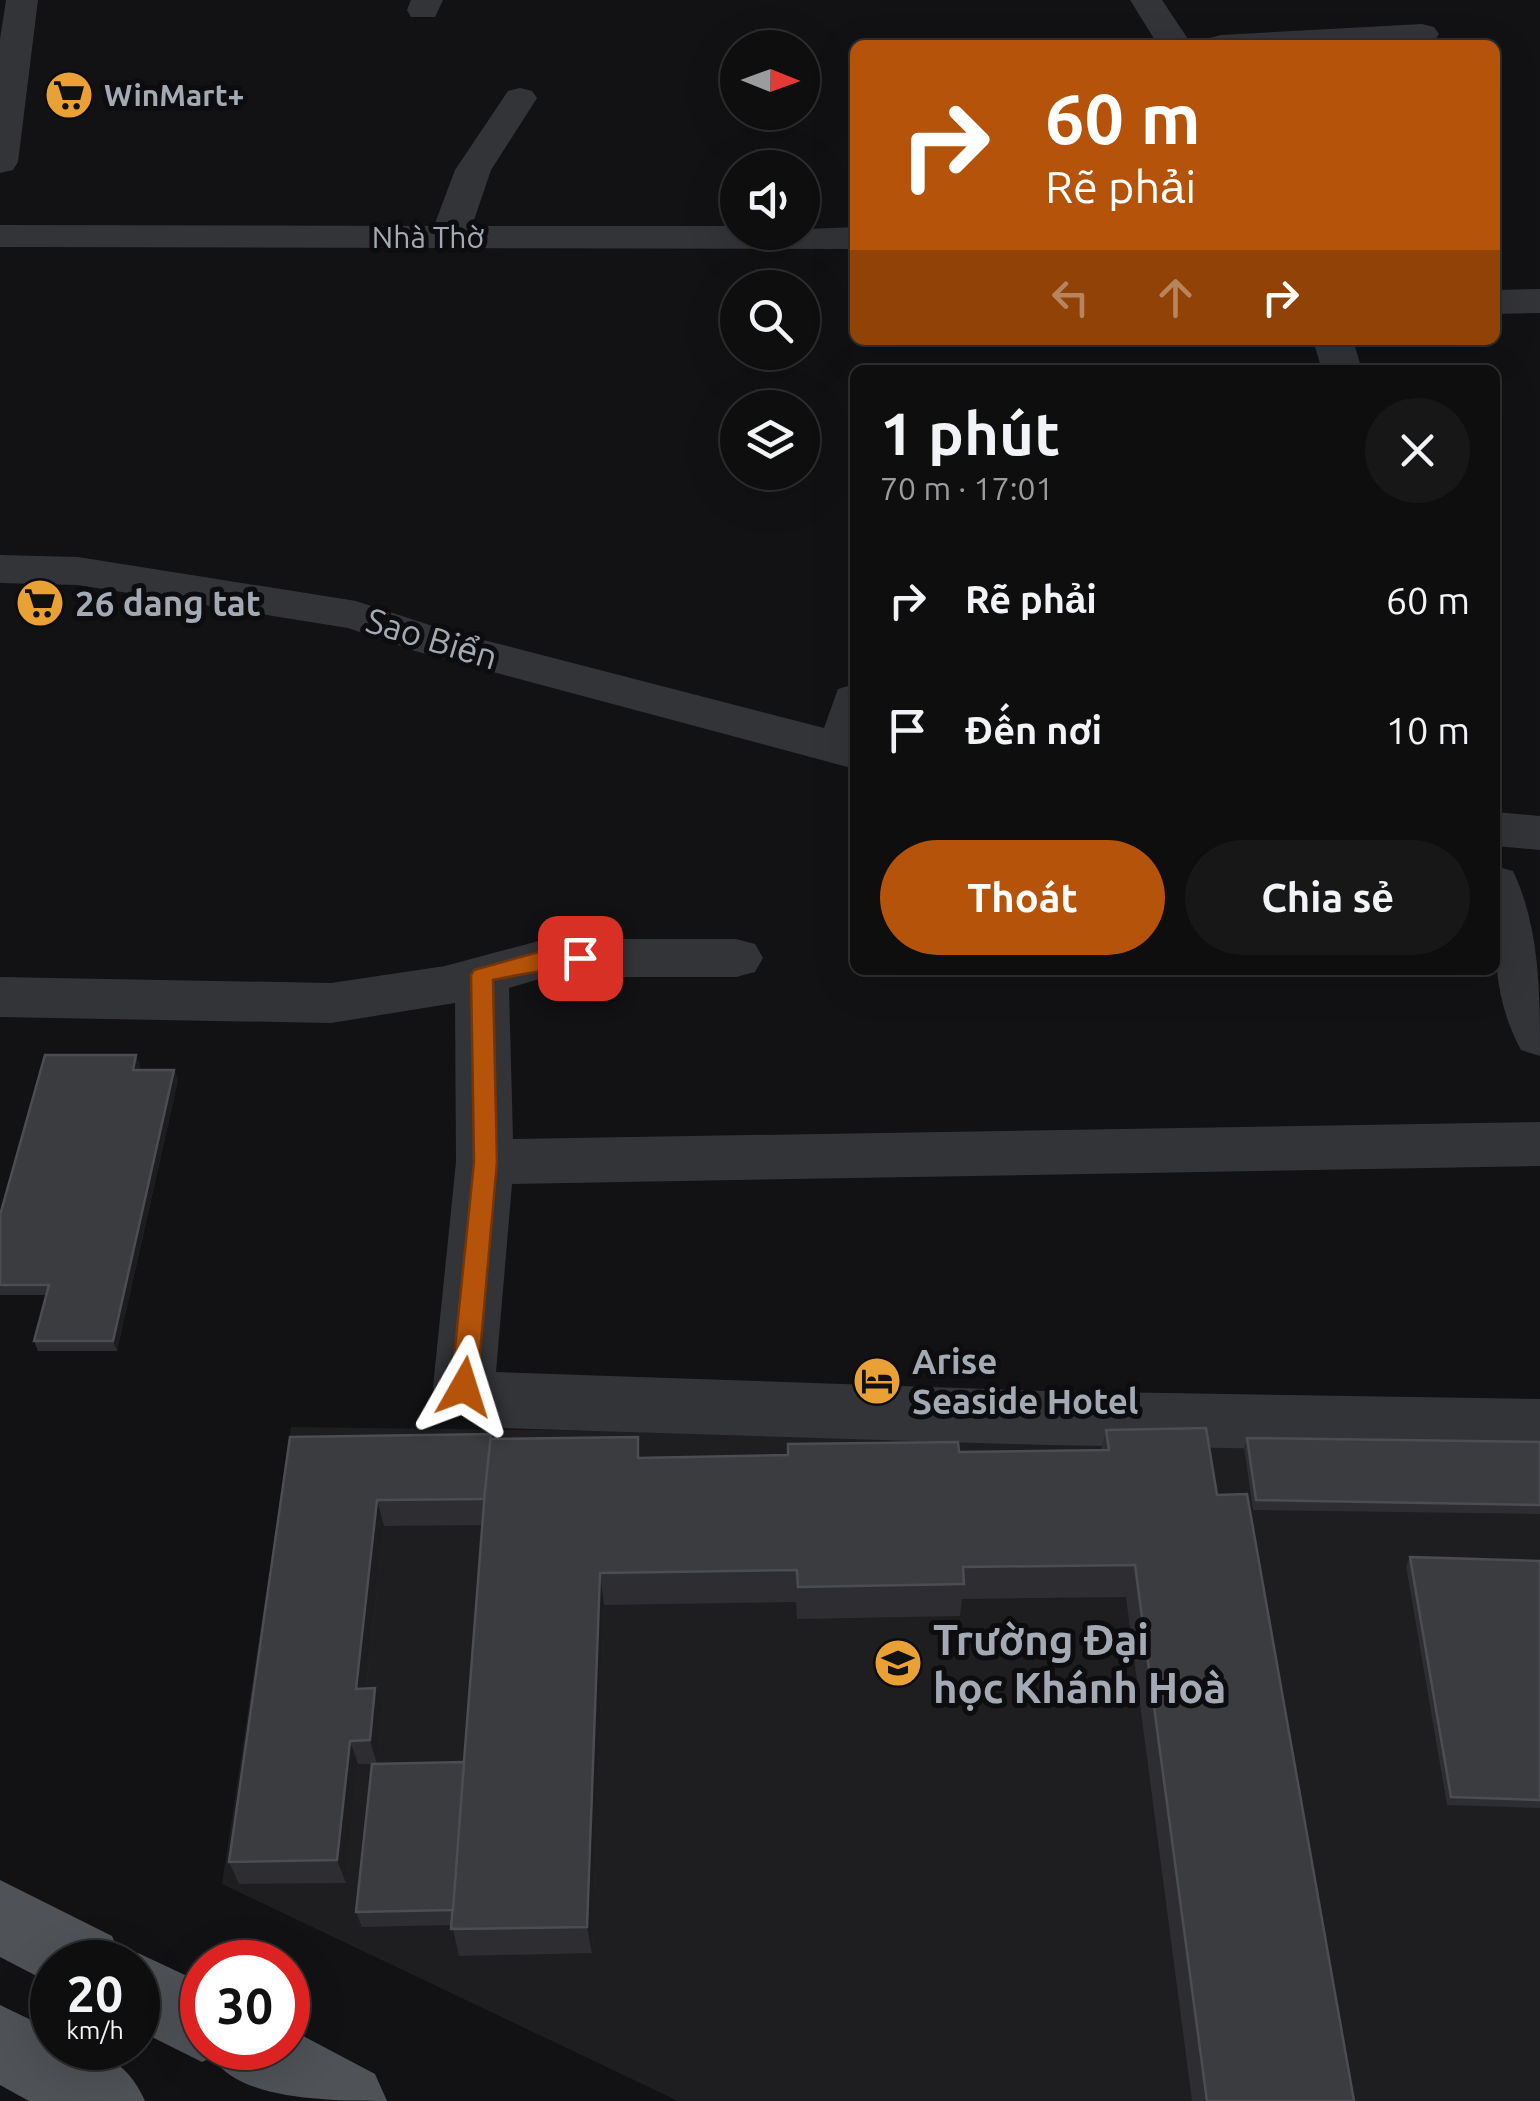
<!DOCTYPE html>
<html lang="vi">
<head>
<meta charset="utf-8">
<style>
  body { margin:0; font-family:Ubuntu,sans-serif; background:#171718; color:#f1f3f6; height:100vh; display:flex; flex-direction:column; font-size:38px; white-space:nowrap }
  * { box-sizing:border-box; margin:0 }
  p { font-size:32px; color:#9b9c9e }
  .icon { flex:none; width:55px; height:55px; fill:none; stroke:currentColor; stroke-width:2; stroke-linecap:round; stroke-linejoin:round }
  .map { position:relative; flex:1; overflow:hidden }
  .drawer { position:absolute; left:850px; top:365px; width:650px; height:610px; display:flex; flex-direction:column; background:#0e0e0f; border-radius:15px; box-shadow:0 10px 40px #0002,0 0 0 2px #2e2e2f }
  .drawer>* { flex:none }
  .banner { position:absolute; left:850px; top:40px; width:650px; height:305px; border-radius:15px; box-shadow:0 10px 40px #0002,0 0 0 2px #2e2e2f; background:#b45309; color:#fff; overflow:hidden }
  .needle { width:65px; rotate:91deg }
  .fabs { position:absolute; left:720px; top:30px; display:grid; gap:20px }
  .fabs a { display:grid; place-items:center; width:100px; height:100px; border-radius:50%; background:#0e0e0f; box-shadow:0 10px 40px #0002,0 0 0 2px #2e2e2f; font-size:50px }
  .speed { position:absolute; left:30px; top:1940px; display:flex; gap:20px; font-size:50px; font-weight:700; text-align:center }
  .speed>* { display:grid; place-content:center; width:130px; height:130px; border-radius:50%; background:#0e0e0f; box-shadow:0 10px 40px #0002,0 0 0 2px #2e2e2f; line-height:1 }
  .speed small { font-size:25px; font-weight:400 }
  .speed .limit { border:15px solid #d22; background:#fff; color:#111 }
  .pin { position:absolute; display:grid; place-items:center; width:85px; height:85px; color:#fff; margin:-42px; border-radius:20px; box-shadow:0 5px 15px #0006 }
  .me { position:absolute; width:110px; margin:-55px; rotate:6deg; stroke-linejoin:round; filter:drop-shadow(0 0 8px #0008) }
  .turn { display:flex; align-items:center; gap:35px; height:210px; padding:0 30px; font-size:45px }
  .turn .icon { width:130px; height:130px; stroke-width:2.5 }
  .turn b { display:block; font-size:70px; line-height:85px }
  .lanes { display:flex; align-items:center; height:95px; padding:0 30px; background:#0003; justify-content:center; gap:50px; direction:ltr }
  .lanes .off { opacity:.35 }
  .round { display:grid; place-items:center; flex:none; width:105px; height:105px; border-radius:52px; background:#171718 }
  .headline { display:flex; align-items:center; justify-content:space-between; height:170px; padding:0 30px }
  h1 { font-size:60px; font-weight:700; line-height:75px }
  .cta { display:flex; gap:20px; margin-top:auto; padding:20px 30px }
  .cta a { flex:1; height:115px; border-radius:60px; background:#b45309; color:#fff; font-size:40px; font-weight:700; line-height:115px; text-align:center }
  .cta a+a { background:#171718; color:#f1f3f6 }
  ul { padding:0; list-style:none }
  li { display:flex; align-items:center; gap:30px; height:130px; padding:0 30px }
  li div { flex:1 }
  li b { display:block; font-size:38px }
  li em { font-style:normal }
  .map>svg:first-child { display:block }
  .built { fill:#1e1e20 }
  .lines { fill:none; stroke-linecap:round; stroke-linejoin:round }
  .minor { fill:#333438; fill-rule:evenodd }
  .major { fill:#4f5257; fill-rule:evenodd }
  .wall { fill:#2e2e32; fill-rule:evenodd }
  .shaded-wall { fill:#1d1d20 }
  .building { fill:#3b3c40; stroke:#4b4d52; stroke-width:2.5 }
  .route { fill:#b45309; stroke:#753606; stroke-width:2.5 }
  .labels { text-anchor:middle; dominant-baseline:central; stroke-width:10; stroke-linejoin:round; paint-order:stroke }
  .far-poi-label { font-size:30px; font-weight:bold; fill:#a4aab3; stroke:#0d0d0f; text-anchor:start }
  .far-street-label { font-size:30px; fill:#a4aab3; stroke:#0d0d0f }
  .poi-label { font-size:35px; font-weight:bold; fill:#a4aab3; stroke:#0d0d0f; text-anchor:start }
  .street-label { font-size:35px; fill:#a4aab3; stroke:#0d0d0f }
  .near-poi-label { font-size:42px; font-weight:bold; fill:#a4aab3; stroke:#0d0d0f; text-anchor:start }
</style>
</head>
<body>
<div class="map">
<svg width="1540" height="2101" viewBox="0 0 1540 2101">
  <rect width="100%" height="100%" fill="#121214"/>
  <polygon class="built" points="291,1427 1540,1442 1540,2101 678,2101 222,1884"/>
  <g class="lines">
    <g class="minor">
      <polygon points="6,0 38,0 18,162 13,170 0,173 0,39"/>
      <polygon points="411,0 443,0 435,17 411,17 407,10"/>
      <polygon points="1130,0 1162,0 1192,45 1158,45"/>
      <polygon points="1422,24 1434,27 1439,34 1434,41 1204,45 1209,38 1221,35"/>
      <polygon points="520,88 532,91 537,98 491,170 472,226 738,226 738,232 855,227 855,249 0,247 0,225 434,226 455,170 508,91"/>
      <polygon points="1540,289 1540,313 1495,314 1495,290"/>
      <polygon points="1313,340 1353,340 1362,370 1322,370"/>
      <polygon points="0,555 78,557 356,601 445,630 824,728 838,689 855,684 855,769 415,651 348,628 78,585 0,583"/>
      <polygon points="1495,812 1540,816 1540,850 1495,846"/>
      <path d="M1495,866l18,5c27,57 27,122 27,185l-19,-6c-32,-58 -26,-120 -26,-184z"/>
      <polygon points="546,939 736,939 755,944 763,958 755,972 736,977 546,977 509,988 513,1139 1540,1122 1540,1166 512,1184 496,1372 1046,1391 1540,1399 1540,1453 1046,1445 499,1428 442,1406 433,1387 456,1162 455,1003 331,1023 0,1017 0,977 331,983 445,966"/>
    </g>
    <g class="major">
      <path d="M0,1880l112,56 10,23 16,-6 64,30v65h86v-20l87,46 12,27c-54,0 -149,0 -174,-44l-11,5 -64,-32v-68h-86v22l-52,-27z"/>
      <path d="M0,2005l52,25v18c44,0 75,11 93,53h-116l-29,-16z"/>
    </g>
  </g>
  <g class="wall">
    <polygon points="140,1065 139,1070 174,1070 178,1080 117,1351 38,1351 34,1341 46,1295 0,1295 0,1215"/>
    <path d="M1106,1430l111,65 137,606h-162l-66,-504 -164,2 -2,17 -163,3 -1,-17 -192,3 -12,348 -133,3 -7,-31 -90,2 -6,-15 16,-148h-14l-12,119 -107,1 -10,-22 61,-425 201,-3 1,5 148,18 461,-7zM482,1525l-18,237 -87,1 5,-51 -16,-24 18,-162z"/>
    <polygon points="1247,1438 1540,1442 1540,1514 1253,1510 1244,1447"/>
    <polygon points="1410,1557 1540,1561 1540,1808 1447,1805 1406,1566"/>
  </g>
  <g class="shaded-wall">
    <polygon points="136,1055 140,1065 137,1080 133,1070"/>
    <polygon points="174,1070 178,1080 117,1351 113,1341"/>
    <polygon points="377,1500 384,1526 363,1713 356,1689"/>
    <polygon points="600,1573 604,1605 592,1953 587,1927"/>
    <polygon points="375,1688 382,1712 377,1764 370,1740"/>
    <polygon points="350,1741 358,1764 346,1883 337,1860"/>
  </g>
  <g class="building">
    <polygon points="45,1055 136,1055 133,1070 174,1070 113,1341 34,1341 49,1285 0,1285 0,1215"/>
    <polygon points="1206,1428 1217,1495 1247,1494 1354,2101 1207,2101 1135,1565 963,1567 964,1584 798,1587 797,1570 600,1573 587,1927 451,1929 489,1439 638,1437 638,1458 788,1455 788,1444 958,1442 959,1452 1109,1450 1106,1430"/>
    <polygon points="491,1434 484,1499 377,1500 356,1689 375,1688 370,1740 350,1741 337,1860 229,1862 290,1437"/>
    <polygon points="1247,1438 1540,1442 1540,1505 1256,1500"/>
    <polygon points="1410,1557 1540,1561 1540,1800 1451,1797"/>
    <polygon points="464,1762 453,1910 356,1912 372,1764"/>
  </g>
  <path class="route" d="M546,950h34l11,8c-5,6 -81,18 -98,22l4,182 -20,225 -13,11 -13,-11 23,-225 -3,-187 3,-5z"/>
  <defs>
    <g id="supermarket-disc" transform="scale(2.5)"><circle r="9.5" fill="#e9a135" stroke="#0d0d0f"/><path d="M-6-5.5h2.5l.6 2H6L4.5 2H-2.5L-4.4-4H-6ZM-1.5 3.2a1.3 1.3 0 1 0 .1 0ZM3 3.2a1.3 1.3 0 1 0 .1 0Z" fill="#111"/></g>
    <g id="hotel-disc" transform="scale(2.5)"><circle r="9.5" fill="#e9a135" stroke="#0d0d0f"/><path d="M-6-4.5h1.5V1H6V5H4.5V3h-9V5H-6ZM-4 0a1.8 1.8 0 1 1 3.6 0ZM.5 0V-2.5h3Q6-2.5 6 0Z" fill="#111"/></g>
    <g id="university-disc" transform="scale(2.5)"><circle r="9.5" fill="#e9a135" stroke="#0d0d0f"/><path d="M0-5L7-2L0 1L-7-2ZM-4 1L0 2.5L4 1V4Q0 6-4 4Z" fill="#111"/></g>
  </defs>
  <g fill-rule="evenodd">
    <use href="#supermarket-disc" x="69" y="95"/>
    <use href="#supermarket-disc" x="40" y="603"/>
    <use href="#hotel-disc" x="877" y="1381"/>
    <use href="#university-disc" x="898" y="1663"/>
  </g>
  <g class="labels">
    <g class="far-poi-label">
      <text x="104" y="95">WinMart+</text>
    </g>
    <g class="far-street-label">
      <text x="428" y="237">Nhà Thờ</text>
    </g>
    <g class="poi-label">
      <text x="75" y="603">26 dang tat</text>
      <text x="912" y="1361">Arise<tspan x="912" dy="40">Seaside Hotel</tspan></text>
    </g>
    <g class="street-label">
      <text transform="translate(432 638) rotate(17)">Sao Biển</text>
    </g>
    <g class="near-poi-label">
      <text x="933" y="1639">Trường Đại<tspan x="933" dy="48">học Khánh Hoà</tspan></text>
    </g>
  </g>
</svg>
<div class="fabs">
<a><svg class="needle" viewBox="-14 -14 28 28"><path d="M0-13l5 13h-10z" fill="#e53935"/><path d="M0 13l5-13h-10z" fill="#9b9c9e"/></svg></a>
<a><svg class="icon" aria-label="sound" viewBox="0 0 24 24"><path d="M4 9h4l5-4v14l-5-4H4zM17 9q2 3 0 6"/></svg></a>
<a><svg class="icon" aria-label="search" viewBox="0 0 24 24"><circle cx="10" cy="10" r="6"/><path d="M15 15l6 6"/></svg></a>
<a><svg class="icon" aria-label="layers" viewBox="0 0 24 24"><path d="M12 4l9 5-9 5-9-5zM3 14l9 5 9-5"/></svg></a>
</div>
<div class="speed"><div>20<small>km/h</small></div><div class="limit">30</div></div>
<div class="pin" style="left:580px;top:958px;background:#d93025"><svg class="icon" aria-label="arrive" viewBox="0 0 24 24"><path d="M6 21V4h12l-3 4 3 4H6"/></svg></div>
<svg class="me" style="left:464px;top:1387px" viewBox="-20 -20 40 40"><path d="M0-17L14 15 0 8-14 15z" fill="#b45309" stroke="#fff" stroke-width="4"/></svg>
<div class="banner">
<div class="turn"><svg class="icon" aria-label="right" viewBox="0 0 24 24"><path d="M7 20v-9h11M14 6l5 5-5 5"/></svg><div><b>60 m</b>Rẽ phải</div></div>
<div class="lanes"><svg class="icon off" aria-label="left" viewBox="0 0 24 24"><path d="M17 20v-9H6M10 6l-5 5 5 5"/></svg><svg class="icon off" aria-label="ahead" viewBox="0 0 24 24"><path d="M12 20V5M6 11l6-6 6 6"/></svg><svg class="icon" aria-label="right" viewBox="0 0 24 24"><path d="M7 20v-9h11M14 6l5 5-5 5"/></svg></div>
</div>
<section class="drawer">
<div class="headline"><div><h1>1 phút</h1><p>70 m · 17:01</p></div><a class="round"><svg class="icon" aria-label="close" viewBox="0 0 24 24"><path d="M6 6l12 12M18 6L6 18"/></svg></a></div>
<ul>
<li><svg class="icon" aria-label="right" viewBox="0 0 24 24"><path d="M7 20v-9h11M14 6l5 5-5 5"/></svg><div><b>Rẽ phải</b></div><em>60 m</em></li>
<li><svg class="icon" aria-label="arrive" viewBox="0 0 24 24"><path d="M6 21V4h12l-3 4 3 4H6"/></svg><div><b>Đến nơi</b></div><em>10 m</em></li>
</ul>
<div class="cta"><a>Thoát</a><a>Chia sẻ</a></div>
</section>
</div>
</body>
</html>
